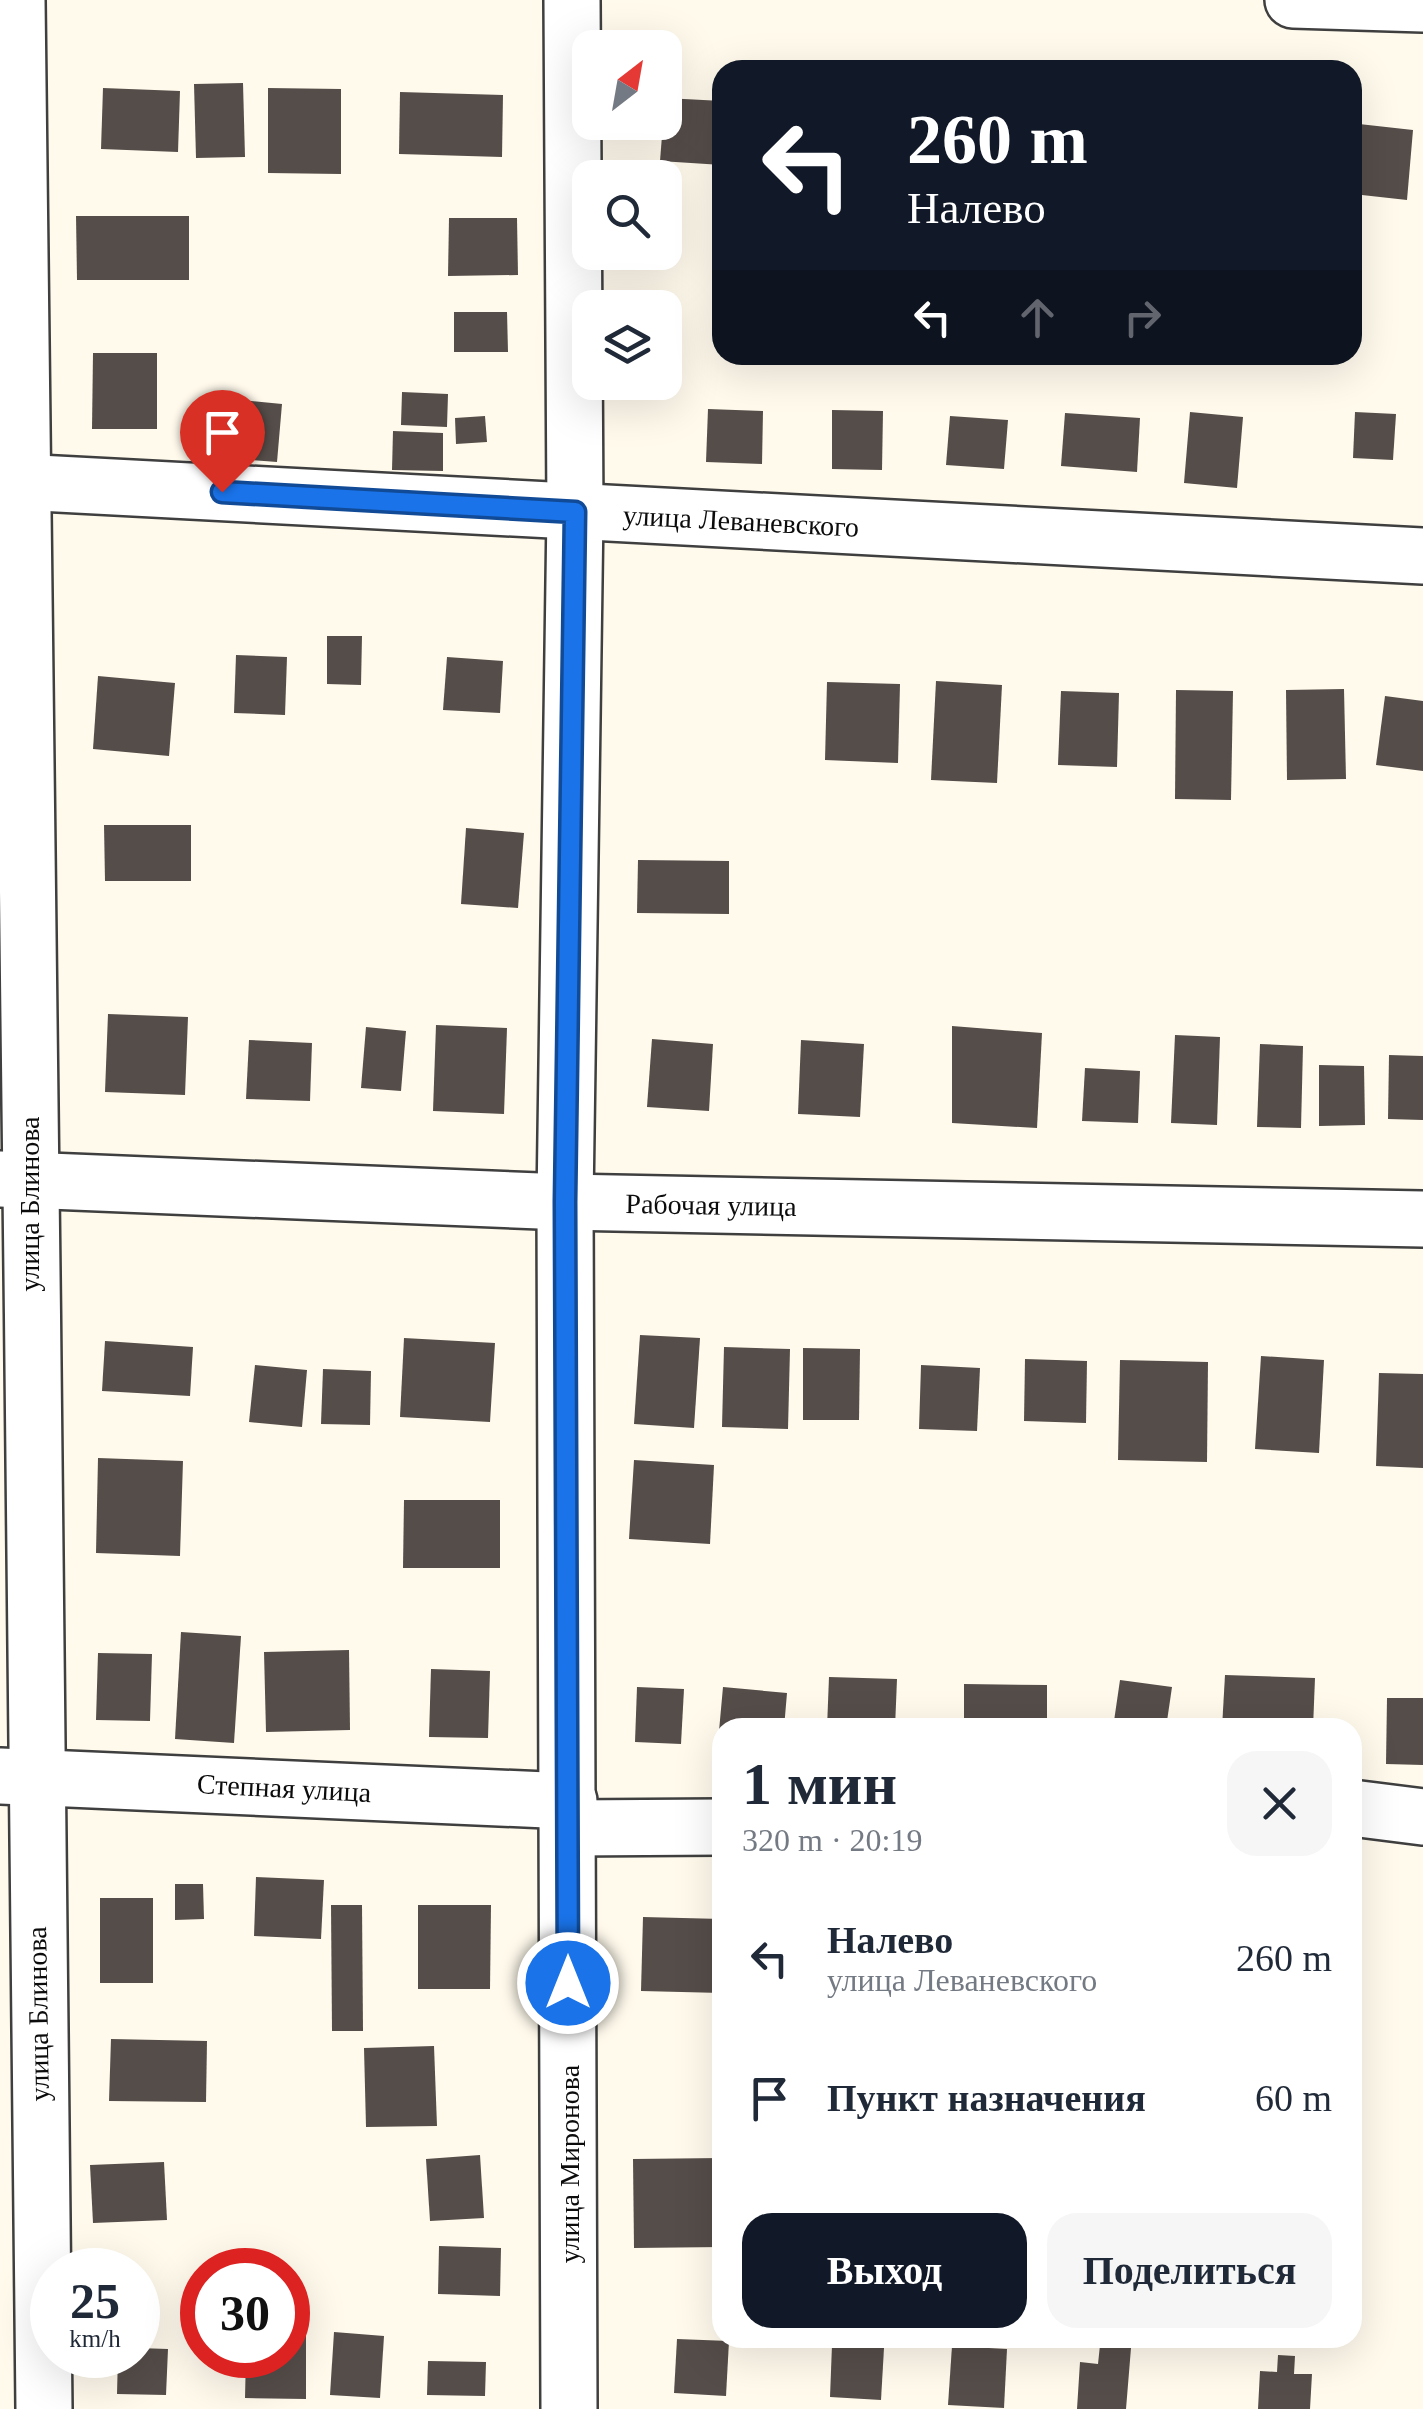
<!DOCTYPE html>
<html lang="ru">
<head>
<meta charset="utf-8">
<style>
  body { margin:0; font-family:Georgia,serif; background:#f6f6f7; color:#1f2937; height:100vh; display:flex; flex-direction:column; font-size:38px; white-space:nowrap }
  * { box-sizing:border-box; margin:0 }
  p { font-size:32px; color:#747a83 }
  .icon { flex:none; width:55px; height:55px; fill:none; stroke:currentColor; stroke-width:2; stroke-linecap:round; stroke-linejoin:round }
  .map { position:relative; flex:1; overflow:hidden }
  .details { position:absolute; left:712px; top:1718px; width:650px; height:630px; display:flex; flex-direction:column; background:#fff; border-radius:30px; box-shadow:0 10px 40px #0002 }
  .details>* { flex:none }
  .top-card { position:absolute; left:712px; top:60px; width:650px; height:305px; border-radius:30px; box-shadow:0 10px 40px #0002; background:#111827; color:#fff; overflow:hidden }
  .needle { width:65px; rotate:31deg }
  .controls { position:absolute; left:572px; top:30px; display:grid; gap:20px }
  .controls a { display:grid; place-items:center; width:110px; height:110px; border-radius:20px; background:#fff; box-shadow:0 10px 40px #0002; font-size:50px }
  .speed { position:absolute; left:30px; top:2248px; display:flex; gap:20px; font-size:50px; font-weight:700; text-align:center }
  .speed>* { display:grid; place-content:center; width:130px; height:130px; border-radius:50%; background:#fff; box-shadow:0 10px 40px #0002; line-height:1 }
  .speed small { font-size:25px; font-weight:400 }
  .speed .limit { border:15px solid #d22; background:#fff; color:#111 }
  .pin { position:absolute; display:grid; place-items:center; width:85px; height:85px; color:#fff; margin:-102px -42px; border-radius:50% 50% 50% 0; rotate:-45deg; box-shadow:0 0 10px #0007 }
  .pin .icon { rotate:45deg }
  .me { position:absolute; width:110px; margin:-55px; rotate:0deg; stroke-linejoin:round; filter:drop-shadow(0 0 8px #0008) }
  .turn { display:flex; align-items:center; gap:35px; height:210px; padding:0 30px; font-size:45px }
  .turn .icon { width:130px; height:130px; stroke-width:2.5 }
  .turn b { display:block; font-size:70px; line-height:85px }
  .lanes { display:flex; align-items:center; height:95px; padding:0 30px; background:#0003; justify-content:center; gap:50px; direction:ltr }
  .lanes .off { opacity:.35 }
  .round { display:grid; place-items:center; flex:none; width:105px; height:105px; border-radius:30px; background:#f6f6f7 }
  .head { display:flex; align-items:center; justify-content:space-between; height:170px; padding:0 30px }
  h1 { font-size:60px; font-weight:700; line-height:75px }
  .primary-button { display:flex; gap:20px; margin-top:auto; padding:20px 30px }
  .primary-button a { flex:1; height:115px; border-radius:30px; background:#111827; color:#fff; font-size:40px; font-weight:700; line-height:115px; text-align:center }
  .primary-button a+a { background:#f6f6f7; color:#1f2937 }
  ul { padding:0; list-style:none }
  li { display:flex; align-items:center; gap:30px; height:140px; padding:0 30px }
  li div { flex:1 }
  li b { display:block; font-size:38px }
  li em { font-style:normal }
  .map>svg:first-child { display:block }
  .building { fill:#554d49 }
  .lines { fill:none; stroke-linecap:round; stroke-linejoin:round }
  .minor-casing { stroke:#3f3f3f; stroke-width:60 }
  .minor { stroke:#fff; stroke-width:55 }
  .route-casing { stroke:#114b97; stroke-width:25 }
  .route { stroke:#1a73e8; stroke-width:18 }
  .labels { text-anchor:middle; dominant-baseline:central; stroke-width:10; stroke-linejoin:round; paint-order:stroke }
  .street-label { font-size:28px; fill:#0c0c0c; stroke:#fff }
</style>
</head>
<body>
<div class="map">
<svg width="1423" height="2409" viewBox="0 0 1423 2409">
  <rect width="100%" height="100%" fill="#fffaec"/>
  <g class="building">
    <polygon points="243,83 245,157 196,158 194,84"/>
    <polygon points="103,88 180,91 178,152 101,149"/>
    <polygon points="268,88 341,89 341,174 268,173"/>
    <polygon points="400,92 503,95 502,157 399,154"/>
    <polygon points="665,98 722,101 722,165 660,161"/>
    <polygon points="1359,124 1413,130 1407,200 1353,194"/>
    <polygon points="76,216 189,216 189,280 77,280"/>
    <polygon points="449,218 517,218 518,275 448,276"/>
    <polygon points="454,312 507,312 508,352 454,352"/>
    <polygon points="93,353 157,353 157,429 92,429"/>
    <polygon points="402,392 448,394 447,427 401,425"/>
    <polygon points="232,399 282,404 277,462 227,458"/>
    <polygon points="708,409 763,411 762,464 706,462"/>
    <polygon points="832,410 883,411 882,470 832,469"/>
    <polygon points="1190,412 1243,417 1237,488 1184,483"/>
    <polygon points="1355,412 1396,414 1393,460 1353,458"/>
    <polygon points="1065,413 1140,418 1137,472 1061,466"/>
    <polygon points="485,416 487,442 456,444 455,418"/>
    <polygon points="950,416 1008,420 1004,469 946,465"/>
    <polygon points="393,431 443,433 443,471 392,470"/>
    <polygon points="327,636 362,636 361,685 327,684"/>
    <polygon points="236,655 287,657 285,715 234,713"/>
    <polygon points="447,657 503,661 500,713 443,710"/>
    <polygon points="98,676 175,683 169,756 93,749"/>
    <polygon points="936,681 1002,685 997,783 931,780"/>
    <polygon points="827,682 900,684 898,763 825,760"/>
    <polygon points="1344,689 1346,779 1287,780 1286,690"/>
    <polygon points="1176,690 1233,691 1231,800 1175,799"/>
    <polygon points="1061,691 1119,693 1117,767 1058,765"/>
    <polygon points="1385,696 1423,701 1423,771 1376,765"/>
    <polygon points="104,825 191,825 191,881 105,881"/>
    <polygon points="466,828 524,833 518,908 461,904"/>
    <polygon points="638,860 729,861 729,914 637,913"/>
    <polygon points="108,1014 188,1017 185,1095 105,1092"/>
    <polygon points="436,1025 507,1028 504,1114 433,1111"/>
    <polygon points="952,1026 1042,1033 1037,1128 952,1123"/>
    <polygon points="366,1027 406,1031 401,1091 361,1088"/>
    <polygon points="1175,1035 1220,1037 1217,1125 1171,1123"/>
    <polygon points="652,1039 713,1044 709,1111 647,1107"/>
    <polygon points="249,1040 312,1043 310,1101 246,1099"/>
    <polygon points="801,1040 864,1044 860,1117 798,1114"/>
    <polygon points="1260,1044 1303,1046 1301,1128 1257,1127"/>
    <polygon points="1389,1055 1423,1056 1423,1120 1388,1119"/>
    <polygon points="1319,1065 1364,1066 1365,1125 1319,1126"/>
    <polygon points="1085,1068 1140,1071 1138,1123 1082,1121"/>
    <polygon points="640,1335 700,1338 694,1428 634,1424"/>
    <polygon points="404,1338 495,1343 490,1422 400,1417"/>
    <polygon points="105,1341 193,1347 190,1396 102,1391"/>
    <polygon points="724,1347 790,1349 788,1429 722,1427"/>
    <polygon points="803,1348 860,1349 859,1420 803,1420"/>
    <polygon points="1261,1356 1324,1360 1319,1453 1255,1449"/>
    <polygon points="1025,1359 1087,1361 1086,1423 1024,1421"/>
    <polygon points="1120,1360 1208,1362 1207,1462 1118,1460"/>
    <polygon points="255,1365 307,1370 302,1427 249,1422"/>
    <polygon points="921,1365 980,1368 977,1431 919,1429"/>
    <polygon points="323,1369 371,1371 370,1425 321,1424"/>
    <polygon points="1379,1373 1423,1374 1423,1468 1376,1466"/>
    <polygon points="98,1458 183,1461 180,1556 96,1553"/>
    <polygon points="634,1460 714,1465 710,1544 629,1539"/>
    <polygon points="404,1500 500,1500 500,1568 403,1568"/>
    <polygon points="181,1632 241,1636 234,1743 175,1739"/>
    <polygon points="349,1650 350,1730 266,1732 264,1652"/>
    <polygon points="98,1653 152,1654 150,1721 96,1720"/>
    <polygon points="431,1669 490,1671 488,1738 429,1737"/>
    <polygon points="1225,1675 1315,1678 1313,1728 1222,1728"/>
    <polygon points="829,1677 897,1679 895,1728 827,1728"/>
    <polygon points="1120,1680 1172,1687 1166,1728 1113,1728"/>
    <polygon points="964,1684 1047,1685 1047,1728 964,1728"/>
    <polygon points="637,1687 684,1689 681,1744 635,1742"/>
    <polygon points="723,1687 787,1693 784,1728 722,1728 722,1742 718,1742"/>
    <polygon points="1387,1698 1423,1698 1423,1765 1386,1764"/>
    <polygon points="256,1877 324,1880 321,1939 254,1936"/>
    <polygon points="175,1884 203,1884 204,1919 175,1920"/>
    <rect x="100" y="1898" width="53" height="85"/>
    <polygon points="331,1905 362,1905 363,2031 332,2031"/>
    <polygon points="418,1905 491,1905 490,1989 418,1989"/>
    <polygon points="643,1917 722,1919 722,1993 641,1991"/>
    <polygon points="111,2039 207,2041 206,2102 109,2101"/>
    <polygon points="434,2046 437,2126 366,2127 364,2048"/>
    <polygon points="480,2155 484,2218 430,2221 426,2159"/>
    <polygon points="722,2158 722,2247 634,2248 633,2159"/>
    <polygon points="164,2162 167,2220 93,2223 90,2165"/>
    <polygon points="439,2246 501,2248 500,2296 438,2294"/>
    <polygon points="288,2330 306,2330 306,2399 245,2398 246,2355 288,2355"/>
    <polygon points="334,2332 384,2336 380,2398 330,2395"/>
    <polygon points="677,2339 729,2341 726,2396 674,2393"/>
    <polygon points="832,2345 884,2348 881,2400 830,2397"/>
    <polygon points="1100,2345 1131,2348 1126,2409 1077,2409 1080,2362 1098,2364"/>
    <polygon points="952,2346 1007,2349 1004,2408 948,2405"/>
    <polygon points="138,2348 168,2349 166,2395 117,2394 118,2355 138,2355"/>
    <polygon points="1278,2355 1295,2356 1294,2374 1312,2374 1310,2409 1258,2409 1260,2371 1277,2372"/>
    <polygon points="428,2361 486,2362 485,2396 427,2395"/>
  </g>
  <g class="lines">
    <g class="minor-casing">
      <g id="minor">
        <path d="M17,0c16,803 14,1606 27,2409"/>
        <polyline points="1293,0 1423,4"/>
        <polyline points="0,481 1423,556"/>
        <polyline points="0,1179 565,1202 1423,1219"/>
        <polyline points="0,1776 569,1801"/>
        <polyline points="1352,1808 1423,1817"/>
        <polyline points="568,1828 722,1827"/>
        <polyline points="569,2409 565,1202 575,512 572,0"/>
      </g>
    </g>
    <use href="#minor" class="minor"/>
  </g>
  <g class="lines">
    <g class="route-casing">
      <polyline id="route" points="222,492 575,512 565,1202 568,1983"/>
    </g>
    <use href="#route" class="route"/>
  </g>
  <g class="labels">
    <g class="street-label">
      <text transform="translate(741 521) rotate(3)">улица Леваневского</text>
      <text transform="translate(29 1204) rotate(-90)">улица Блинова</text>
      <text transform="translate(711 1205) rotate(1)">Рабочая улица</text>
      <text transform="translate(284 1788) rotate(3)">Степная улица</text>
      <text transform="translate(38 2014) rotate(-91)">улица Блинова</text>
      <text transform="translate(569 2164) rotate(-90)">улица Миронова</text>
    </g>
  </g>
</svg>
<div class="controls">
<a><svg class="needle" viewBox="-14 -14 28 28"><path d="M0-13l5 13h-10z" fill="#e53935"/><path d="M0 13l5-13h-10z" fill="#747a83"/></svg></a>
<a><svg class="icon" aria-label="search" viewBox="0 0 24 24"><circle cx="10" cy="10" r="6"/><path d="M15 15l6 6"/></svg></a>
<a><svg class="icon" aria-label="layers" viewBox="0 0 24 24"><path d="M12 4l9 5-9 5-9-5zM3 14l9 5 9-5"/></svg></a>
</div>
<div class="speed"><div>25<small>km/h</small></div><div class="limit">30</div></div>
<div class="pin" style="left:222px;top:492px;background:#d93025"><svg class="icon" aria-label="arrive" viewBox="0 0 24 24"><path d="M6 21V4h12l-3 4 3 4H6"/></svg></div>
<svg class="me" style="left:568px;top:1983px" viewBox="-20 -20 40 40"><circle r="17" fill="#1a73e8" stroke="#fff" stroke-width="3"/><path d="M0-11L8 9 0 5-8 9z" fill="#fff"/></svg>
<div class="top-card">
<div class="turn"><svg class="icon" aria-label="left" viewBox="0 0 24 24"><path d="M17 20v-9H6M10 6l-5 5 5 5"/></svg><div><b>260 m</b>Налево</div></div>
<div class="lanes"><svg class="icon" aria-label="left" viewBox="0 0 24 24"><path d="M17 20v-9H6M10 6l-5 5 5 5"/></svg><svg class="icon off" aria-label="ahead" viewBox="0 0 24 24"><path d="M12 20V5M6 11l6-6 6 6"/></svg><svg class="icon off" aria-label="right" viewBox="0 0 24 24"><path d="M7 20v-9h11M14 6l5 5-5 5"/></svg></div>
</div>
<section class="details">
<div class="head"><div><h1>1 мин</h1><p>320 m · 20:19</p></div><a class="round"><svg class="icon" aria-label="close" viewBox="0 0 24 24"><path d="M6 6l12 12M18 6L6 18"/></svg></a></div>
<ul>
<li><svg class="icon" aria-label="left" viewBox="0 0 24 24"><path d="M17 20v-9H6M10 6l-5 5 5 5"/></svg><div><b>Налево</b><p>улица Леваневского</p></div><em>260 m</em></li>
<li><svg class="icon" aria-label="arrive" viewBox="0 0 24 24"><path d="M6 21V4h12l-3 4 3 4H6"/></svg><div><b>Пункт назначения</b></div><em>60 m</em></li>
</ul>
<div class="primary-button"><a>Выход</a><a>Поделиться</a></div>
</section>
</div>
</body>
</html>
